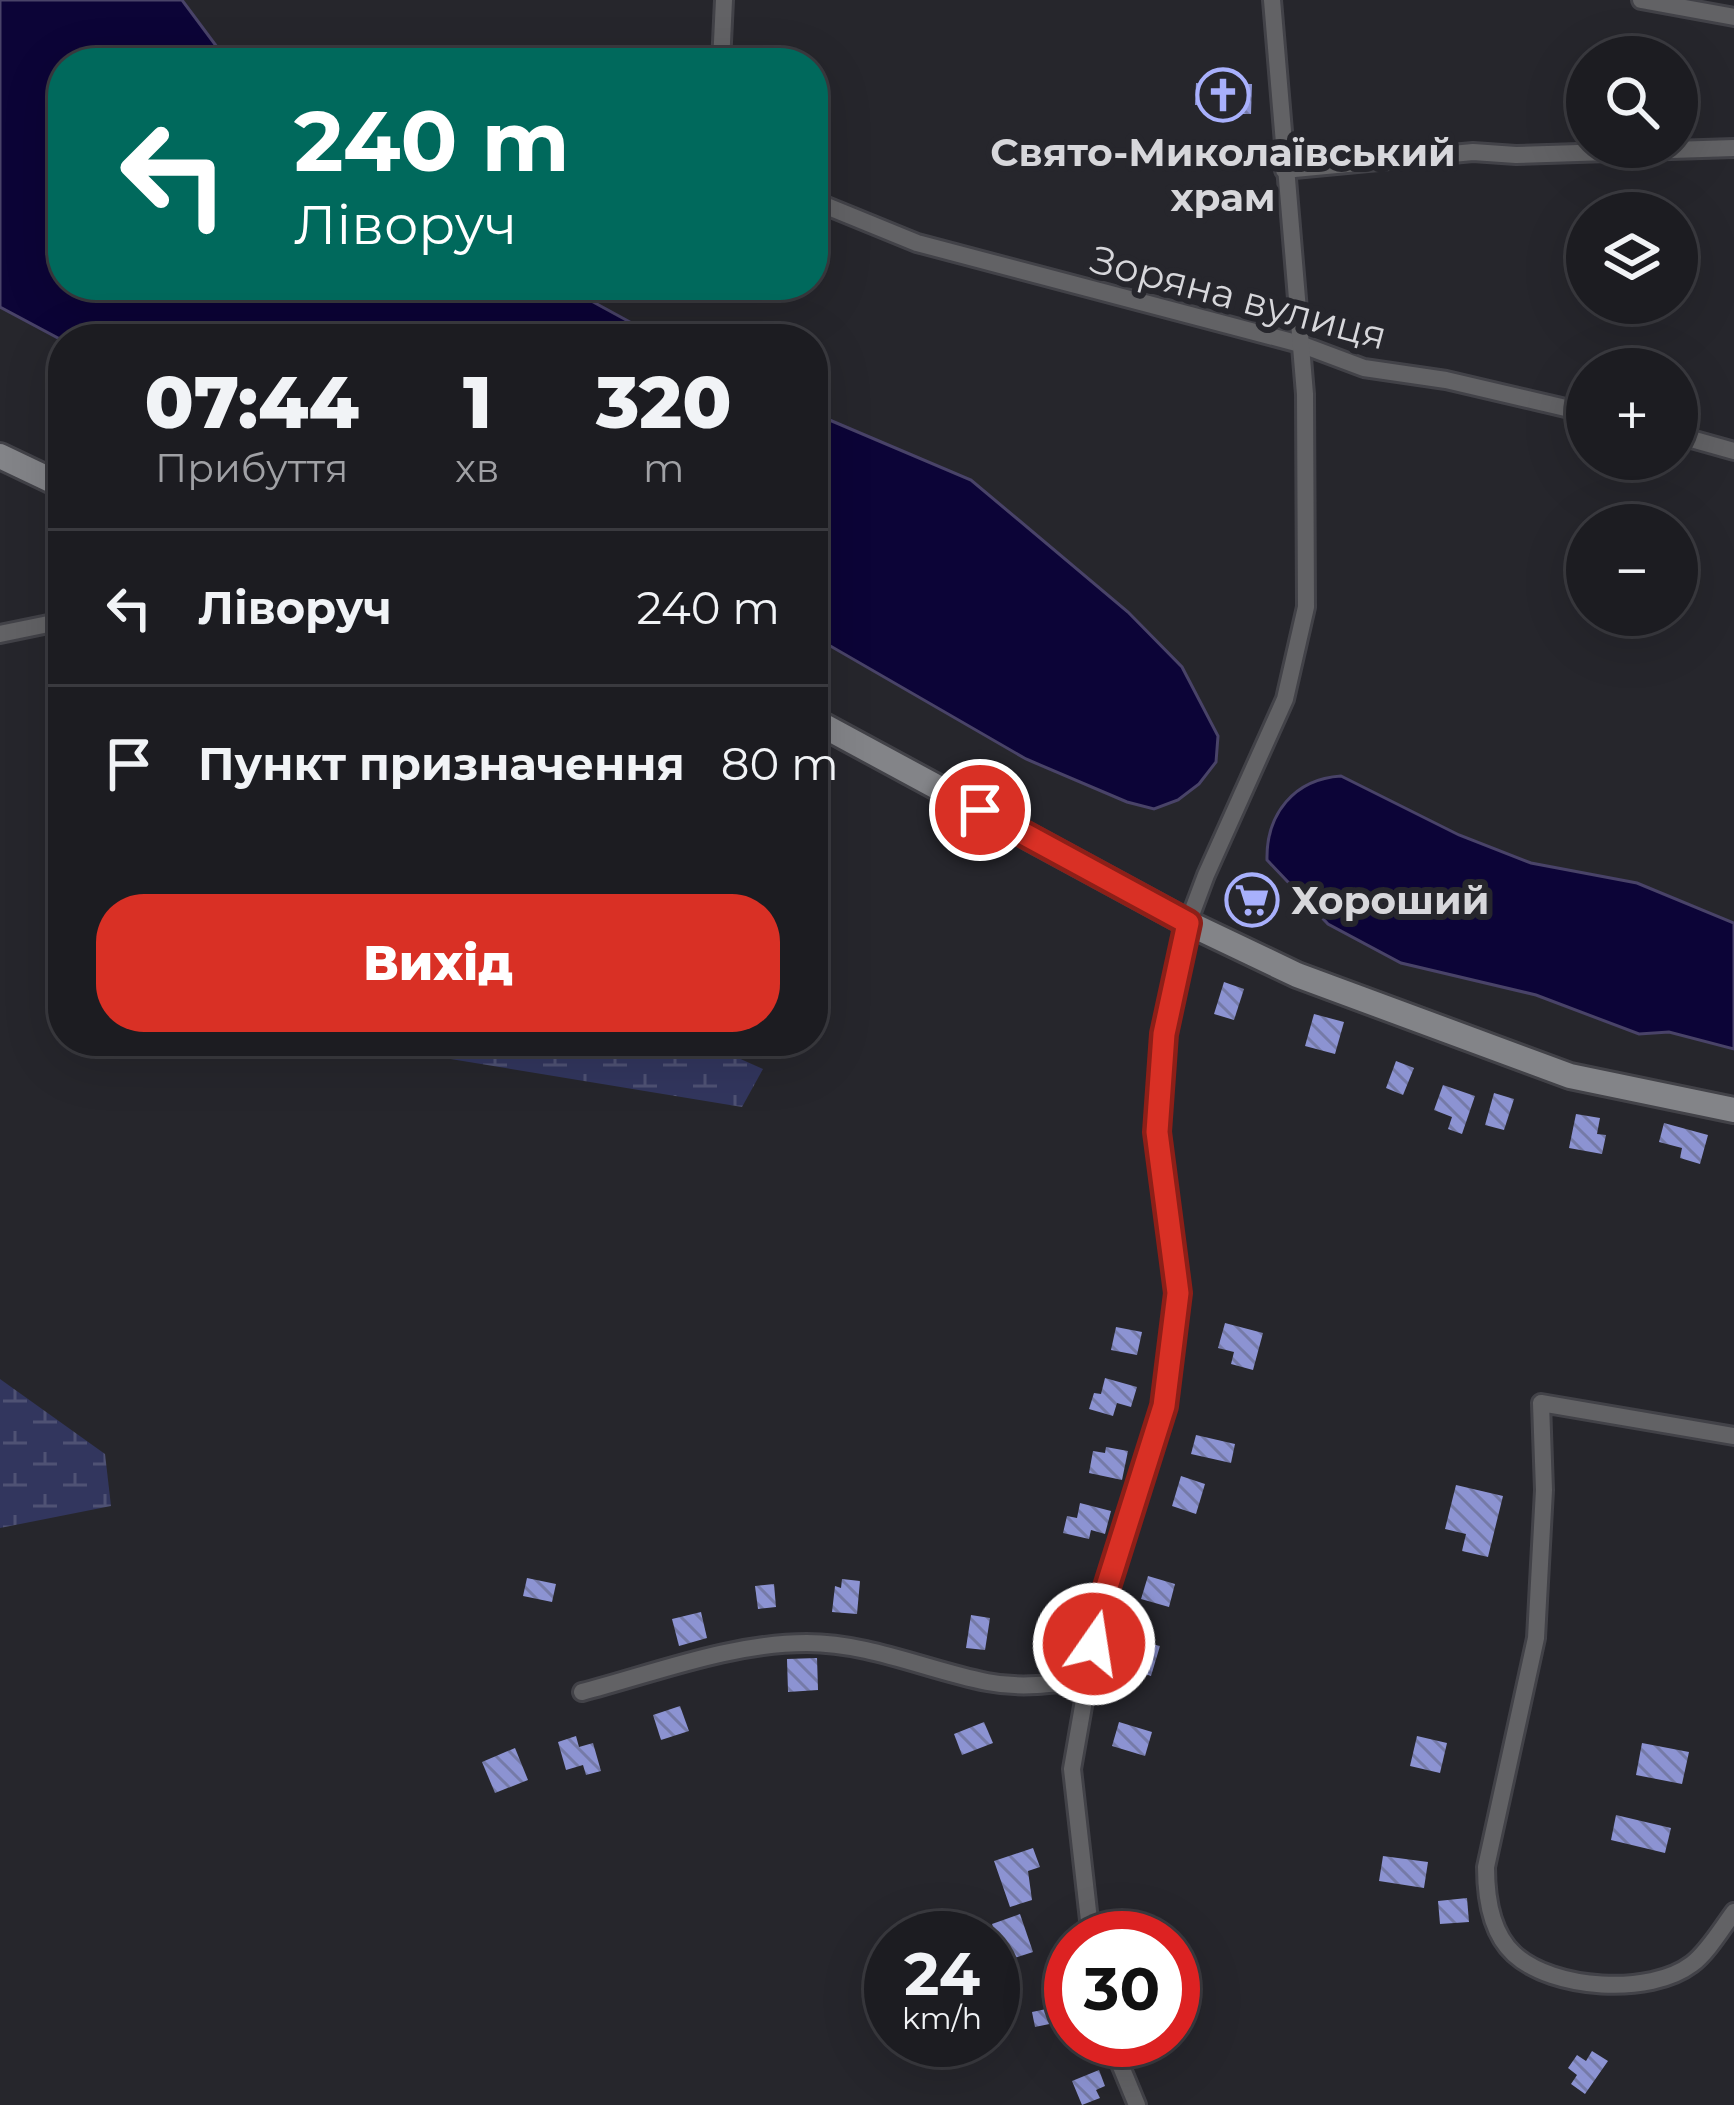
<!DOCTYPE html>
<html lang="uk">
<head>
<meta charset="utf-8">
<style>
  body { margin:0; font-family:Montserrat,sans-serif; background:#25252a; color:#f1f3f6; height:100vh; display:flex; flex-direction:column; font-size:45px; white-space:nowrap }
  * { box-sizing:border-box; margin:0 }
  p { font-size:39px; color:#a0a1a5 }
  .icon { flex:none; width:66px; height:66px; fill:none; stroke:currentColor; stroke-width:2; stroke-linecap:round; stroke-linejoin:round }
  .map { position:relative; flex:1; overflow:hidden }
  .drawer { position:absolute; left:48px; top:324px; width:780px; height:732px; display:flex; flex-direction:column; background:#1c1c21; border-radius:48px; box-shadow:0 12px 48px #0002,0 0 0 3px #3a3a3f }
  .drawer>* { flex:none }
  .guide { position:absolute; left:48px; top:48px; width:780px; height:252px; border-radius:48px; box-shadow:0 12px 48px #0002,0 0 0 3px #3a3a3f; background:#00695c; color:#fff; overflow:hidden }
  .buttons { position:absolute; left:1566px; top:36px; display:grid; gap:24px }
  .buttons a { display:grid; place-items:center; width:132px; height:132px; border-radius:50%; background:#1c1c21; box-shadow:0 12px 48px #0002,0 0 0 3px #3a3a3f; font-size:60px }
  .speed { position:absolute; left:864px; top:1911px; display:flex; gap:24px; font-size:60px; font-weight:700; text-align:center }
  .speed>* { display:grid; place-content:center; width:156px; height:156px; border-radius:50%; background:#1c1c21; box-shadow:0 12px 48px #0002,0 0 0 3px #3a3a3f; line-height:1 }
  .speed small { font-size:30px; font-weight:400 }
  .speed .limit { border:18px solid #d22; background:#fff; color:#111 }
  .pin { position:absolute; display:grid; place-items:center; width:102px; height:102px; color:#fff; margin:-51px; border:6px solid #fff; border-radius:50%; box-shadow:0 3px 12px #0007 }
  .me { position:absolute; width:132px; margin:-66px; rotate:13deg; stroke-linejoin:round; filter:drop-shadow(0 0 9px #0008) }
  .turn { display:flex; align-items:center; gap:42px; height:252px; padding:0 48px; font-size:54px }
  .turn .icon { width:156px; height:156px; stroke-width:2.5 }
  .turn b { display:block; font-size:84px; line-height:102px }
  .eta { display:flex; justify-content:space-evenly; align-items:center; height:204px; text-align:center }
  .eta b { font-size:72px; font-weight:800; line-height:84px }
  .action { display:flex; gap:24px; margin-top:auto; padding:24px 48px }
  .action a { flex:1; height:138px; border-radius:48px; background:#d93025; color:#fff; font-size:48px; font-weight:800; line-height:138px; text-align:center }
  ul { padding:0; list-style:none }
  li { display:flex; align-items:center; gap:36px; height:156px; padding:0 48px; border-top:3px solid #3a3a3f }
  li div { flex:1 }
  li b { display:block; font-size:45px }
  li em { font-style:normal }
  .map>svg:first-child { display:block }
  .wetland { fill:url(#wetland-marsh) }
  .water { fill:#0c0437; stroke:#494368; stroke-width:3 }
  .building { fill:url(#building-back-hatch) }
  .lines { fill:none; stroke-linecap:round; stroke-linejoin:round }
  .street-casing { stroke:#424248; stroke-width:22 }
  .secondary-casing { stroke:#424248; stroke-width:30 }
  .street { stroke:#626265; stroke-width:16 }
  .secondary { stroke:#838488; stroke-width:24 }
  .route-casing { stroke:#8d1f18; stroke-width:30 }
  .route { stroke:#d93025; stroke-width:21 }
  .labels { text-anchor:middle; dominant-baseline:central; stroke-width:12; stroke-linejoin:round; paint-order:stroke }
  .poi-label { font-size:39px; font-weight:bold; fill:#d7d7db; stroke:#26262c }
  .street-label { font-size:39px; fill:#d7d7db; stroke:#26262c }
</style>
</head>
<body>
<div class="map">
<svg width="1734" height="2105" viewBox="0 0 1734 2105">
  <defs>
    <pattern id="wetland-marsh" width="20" height="14" patternUnits="userSpaceOnUse" patternTransform="scale(3)"><rect width="20" height="14" fill="#32365e"/><path d="M1 5h8M5 5V1M11 12h8M15 12V8" fill="none" stroke="#4f5274"/></pattern>
    <pattern id="building-back-hatch" width="6" height="6" patternUnits="userSpaceOnUse" patternTransform="scale(3)"><rect width="6" height="6" fill="#8c93d2"/><path d="M-1 5l2 2M0 0l6 6M5-1l2 2" fill="none" stroke="#757aa7"/></pattern>
  </defs>
  <rect width="100%" height="100%" fill="#26262c"/>
  <g class="wetland">
    <polygon points="341,1041 700,1041 763,1069 742,1107"/>
    <polygon points="0,1379 105,1454 111,1506 0,1528"/>
  </g>
  <g class="water">
    <polygon points="0,0 182,0 229,63 63,63 63,285 562,285 661,339 58,338 0,307"/>
    <polygon points="813,413 971,480 1128,612 1182,667 1218,736 1216,762 1199,784 1178,800 1154,809 1127,802 1026,759 813,636"/>
    <path d="M1341,776l118,59 72,28 106,20 97,40v126l-65,-17 -30,2 -103,-39 -135,-32 -73,-39 -61,-64c-1,-46 27,-81 74,-84z"/>
  </g>
  <g class="building">
    <polygon points="1196,83 1252,84 1251,114 1234,114 1234,106 1195,105"/>
    <polygon points="1248,886 1265,893 1256,914 1239,907"/>
    <polygon points="1224,982 1244,989 1234,1020 1214,1014"/>
    <polygon points="1314,1014 1344,1022 1335,1054 1305,1046"/>
    <polygon points="1396,1061 1414,1068 1403,1095 1386,1088"/>
    <polygon points="1443,1085 1475,1096 1462,1134 1448,1129 1452,1117 1434,1110"/>
    <polygon points="1494,1093 1514,1099 1504,1130 1485,1125"/>
    <polygon points="1576,1114 1600,1118 1597,1134 1606,1135 1602,1154 1569,1148"/>
    <polygon points="1664,1123 1708,1135 1700,1164 1680,1158 1682,1148 1659,1142"/>
    <polygon points="1225,1323 1263,1333 1253,1370 1231,1364 1234,1352 1218,1348"/>
    <polygon points="1116,1327 1142,1332 1137,1355 1111,1350"/>
    <polygon points="1105,1378 1137,1387 1131,1407 1117,1403 1113,1416 1089,1409 1094,1393 1101,1394"/>
    <polygon points="1196,1435 1235,1444 1231,1463 1191,1454"/>
    <polygon points="1106,1447 1128,1451 1122,1480 1089,1473 1093,1451 1105,1453"/>
    <polygon points="1181,1476 1205,1484 1196,1514 1172,1506"/>
    <polygon points="1456,1485 1503,1496 1488,1557 1462,1551 1466,1534 1445,1529"/>
    <polygon points="1080,1503 1111,1511 1105,1534 1091,1530 1089,1539 1063,1533 1067,1516 1077,1518"/>
    <polygon points="1148,1576 1175,1584 1169,1607 1141,1599"/>
    <polygon points="527,1578 556,1584 552,1602 523,1596"/>
    <polygon points="842,1579 860,1581 857,1614 832,1612 835,1586 841,1588"/>
    <polygon points="774,1584 776,1607 758,1609 755,1586"/>
    <polygon points="701,1612 707,1638 679,1646 672,1619"/>
    <polygon points="971,1615 990,1618 985,1650 966,1648"/>
    <polygon points="1129,1638 1160,1646 1151,1676 1139,1672 1141,1665 1123,1660"/>
    <polygon points="817,1658 818,1690 788,1692 787,1659"/>
    <polygon points="680,1706 689,1731 661,1740 653,1715"/>
    <polygon points="984,1722 993,1743 962,1755 954,1734"/>
    <polygon points="1119,1722 1152,1732 1145,1756 1112,1746"/>
    <polygon points="576,1736 579,1747 593,1743 601,1771 586,1775 583,1765 566,1770 558,1742"/>
    <polygon points="1417,1736 1447,1743 1440,1773 1410,1766"/>
    <polygon points="1642,1743 1689,1752 1682,1784 1636,1775"/>
    <polygon points="515,1748 528,1780 495,1793 482,1762"/>
    <polygon points="1616,1815 1671,1828 1665,1853 1611,1840"/>
    <polygon points="1033,1848 1040,1867 1028,1871 1032,1900 1010,1907 994,1861"/>
    <polygon points="1383,1856 1428,1862 1424,1888 1379,1881"/>
    <polygon points="1467,1898 1469,1922 1440,1924 1438,1901"/>
    <polygon points="1020,1914 1033,1952 1005,1961 992,1924"/>
    <polygon points="1056,2007 1059,2022 1035,2027 1032,2012"/>
    <polygon points="1592,2051 1608,2061 1585,2094 1571,2084 1577,2075 1568,2068 1577,2055 1586,2061"/>
    <polygon points="1099,2070 1105,2086 1096,2090 1100,2098 1082,2105 1072,2081"/>
  </g>
  <g class="lines">
    <g class="street-casing">
      <g id="street">
        <polyline points="1641,0 1734,17"/>
        <polyline points="721,63 724,0"/>
        <polyline points="1284,170 1473,152 1516,155 1734,148"/>
        <polyline points="813,197 824,205 917,243 1300,344 1364,368 1446,380 1587,413"/>
        <polyline points="1677,435 1734,451"/>
        <polyline points="0,634 63,621"/>
        <path d="M1734,1436l-193,-33 3,87 -8,148 -50,229c0,29 5,66 28,87 39,36 136,42 178,10 16,-12 30,-36 42,-52"/>
        <path d="M582,1692c73,-19 149,-49 225,-49 62,0 120,27 180,39 35,7 67,2 101,-3"/>
        <polyline points="1091,1938 1072,1769 1100,1609 1164,1406 1178,1293 1157,1132 1164,1034 1188,923 1206,875 1285,699 1306,607 1305,394 1272,0"/>
        <polyline points="1110,2040 1137,2105"/>
      </g>
    </g>
    <g class="secondary-casing">
      <g id="secondary">
        <polyline points="0,456 63,486"/>
        <polyline points="813,720 1188,923 1297,975 1570,1076 1734,1110"/>
      </g>
    </g>
    <use href="#street" class="street"/>
    <use href="#secondary" class="secondary"/>
  </g>
  <g class="lines">
    <g class="route-casing">
      <polyline id="route" points="980,810 1188,923 1164,1034 1157,1132 1178,1293 1164,1406 1100,1609 1094,1644"/>
    </g>
    <use href="#route" class="route"/>
  </g>
  <defs>
    <g id="church-ring" transform="scale(2.7)"><circle r="9.5" fill="#26262c" stroke="#a8b0fc" stroke-width="1.5"/><path d="M-1.2-6h2.4v3.5h3.3v2.4h-3.3V6h-2.4V-.1h-3.3v-2.4h3.3Z" fill="#a8b0fc"/></g>
    <g id="supermarket-ring" transform="scale(2.7)"><circle r="9.5" fill="#26262c" stroke="#a8b0fc" stroke-width="1.5"/><path d="M-6-5.5h2.5l.6 2H6L4.5 2H-2.5L-4.4-4H-6ZM-1.5 3.2a1.3 1.3 0 1 0 .1 0ZM3 3.2a1.3 1.3 0 1 0 .1 0Z" fill="#a8b0fc"/></g>
  </defs>
  <g fill-rule="evenodd">
    <use href="#church-ring" x="1223" y="95"/>
    <use href="#supermarket-ring" x="1252" y="900"/>
  </g>
  <g class="labels">
    <g class="poi-label">
      <text x="1223" y="152">Свято-Миколаївський<tspan x="1223" dy="45">храм</tspan></text>
      <text x="1291" y="900" text-anchor="start">Хороший</text>
    </g>
    <g class="street-label">
      <text transform="translate(1239 297) rotate(15)">Зоряна вулиця</text>
    </g>
  </g>
</svg>
<div class="buttons">
<a><svg class="icon" aria-label="search" viewBox="0 0 24 24"><circle cx="10" cy="10" r="6"/><path d="M15 15l6 6"/></svg></a>
<a><svg class="icon" aria-label="layers" viewBox="0 0 24 24"><path d="M12 4l9 5-9 5-9-5zM3 14l9 5 9-5"/></svg></a>
<a>+</a>
<a>−</a>
</div>
<div class="speed"><div>24<small>km/h</small></div><div class="limit">30</div></div>
<div class="pin" style="left:980px;top:810px;background:#d93025"><svg class="icon" aria-label="arrive" viewBox="0 0 24 24"><path d="M6 21V4h12l-3 4 3 4H6"/></svg></div>
<svg class="me" style="left:1094px;top:1644px" viewBox="-20 -20 40 40"><circle r="17" fill="#d93025" stroke="#fff" stroke-width="3"/><path d="M0-11L8 9 0 5-8 9z" fill="#fff"/></svg>
<div class="guide">
<div class="turn"><svg class="icon" aria-label="left" viewBox="0 0 24 24"><path d="M17 20v-9H6M10 6l-5 5 5 5"/></svg><div><b>240 m</b>Ліворуч</div></div>
</div>
<section class="drawer">
<div class="eta">
<div><b>07:44</b><p>Прибуття</p></div>
<div><b>1</b><p>хв</p></div>
<div><b>320</b><p>m</p></div>
</div>
<ul>
<li><svg class="icon" aria-label="left" viewBox="0 0 24 24"><path d="M17 20v-9H6M10 6l-5 5 5 5"/></svg><div><b>Ліворуч</b></div><em>240 m</em></li>
<li><svg class="icon" aria-label="arrive" viewBox="0 0 24 24"><path d="M6 21V4h12l-3 4 3 4H6"/></svg><div><b>Пункт призначення</b></div><em>80 m</em></li>
</ul>
<div class="action"><a>Вихід</a></div>
</section>
</div>
</body>
</html>
